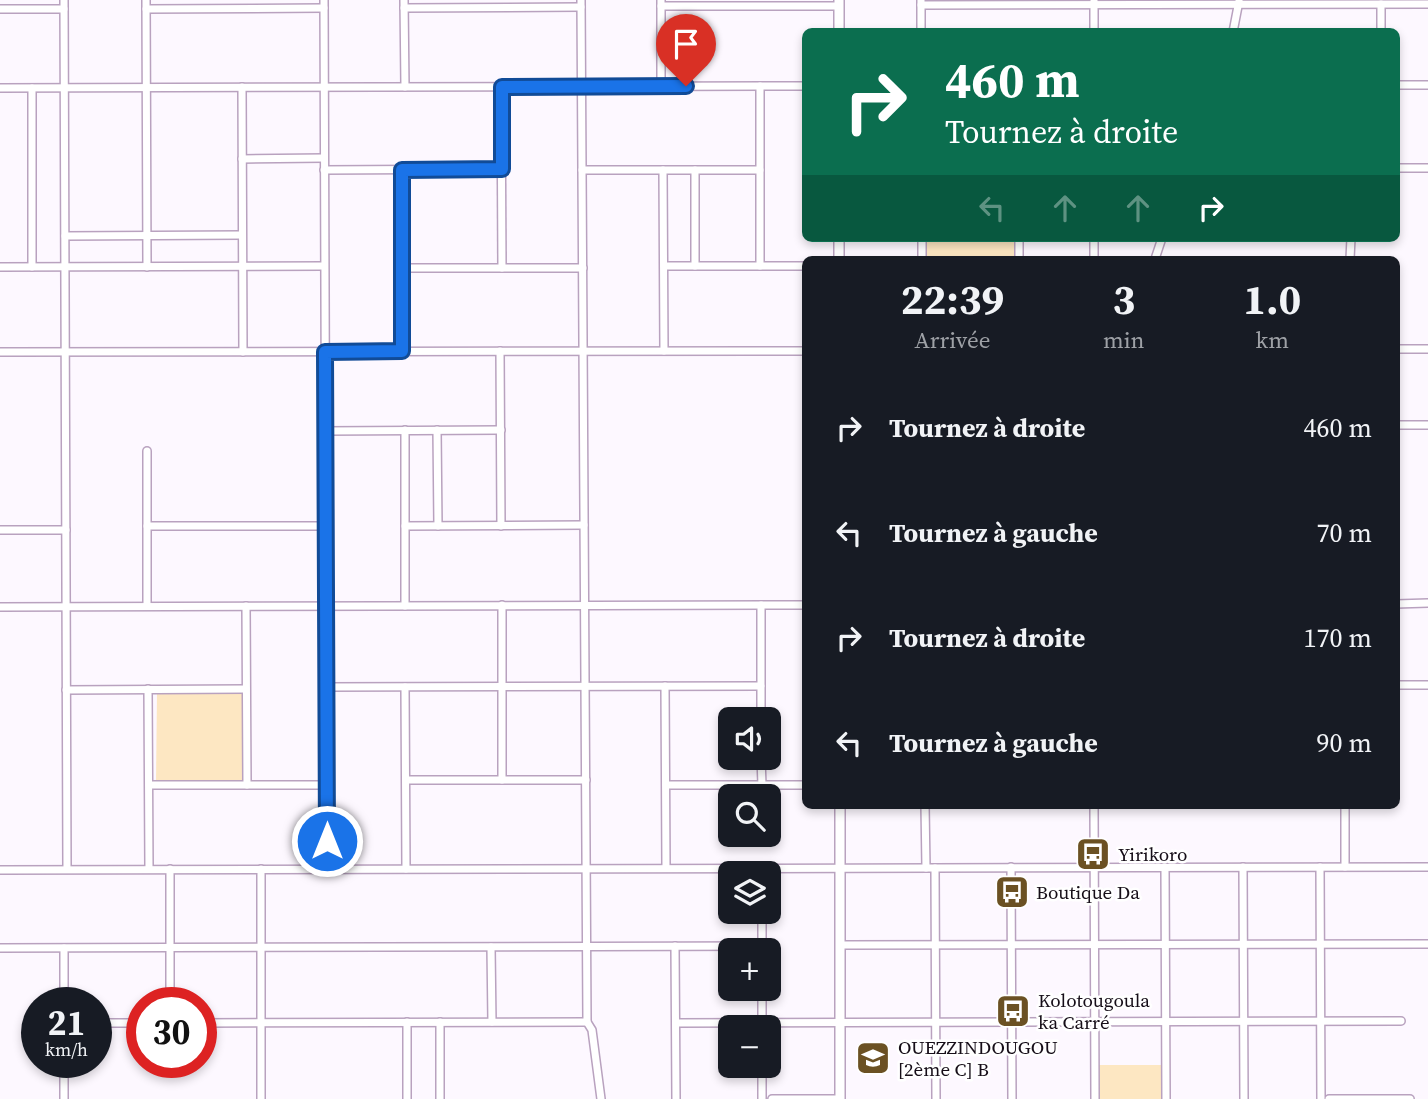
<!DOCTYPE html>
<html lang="fr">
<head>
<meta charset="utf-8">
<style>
  body { margin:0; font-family:"Source Serif 4",serif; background:#242831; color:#f1f3f6; height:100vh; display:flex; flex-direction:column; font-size:26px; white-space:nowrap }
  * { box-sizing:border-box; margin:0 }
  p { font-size:23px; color:#9ea1a6 }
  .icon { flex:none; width:38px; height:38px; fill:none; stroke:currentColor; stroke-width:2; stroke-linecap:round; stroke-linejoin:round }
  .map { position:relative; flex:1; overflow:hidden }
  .drawer { position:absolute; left:802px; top:256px; width:598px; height:553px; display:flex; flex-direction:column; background:#171b24; border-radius:10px; box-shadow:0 4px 10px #0003 }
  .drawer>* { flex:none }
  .top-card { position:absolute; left:802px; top:28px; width:598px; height:214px; border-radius:10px; box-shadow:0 4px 10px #0003; background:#0b6e4f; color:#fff; overflow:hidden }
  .controls { position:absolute; left:718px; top:707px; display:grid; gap:14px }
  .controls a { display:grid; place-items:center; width:63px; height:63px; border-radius:10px; background:#171b24; box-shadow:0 4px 10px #0003; font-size:35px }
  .speed { position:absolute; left:21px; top:987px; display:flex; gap:14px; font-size:35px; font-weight:700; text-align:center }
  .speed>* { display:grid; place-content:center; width:91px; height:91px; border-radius:50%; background:#171b24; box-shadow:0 4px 10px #0003; line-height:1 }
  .speed small { font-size:18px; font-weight:400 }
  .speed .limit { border:10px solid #d22; background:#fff; color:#111 }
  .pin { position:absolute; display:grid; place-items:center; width:60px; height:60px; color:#fff; margin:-72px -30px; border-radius:50% 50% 50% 0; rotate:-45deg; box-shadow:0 0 7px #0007 }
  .pin .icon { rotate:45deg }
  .me { position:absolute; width:77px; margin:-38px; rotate:0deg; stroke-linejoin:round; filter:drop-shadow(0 0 5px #0008) }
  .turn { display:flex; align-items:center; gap:24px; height:147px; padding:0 28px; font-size:32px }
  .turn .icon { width:91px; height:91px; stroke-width:2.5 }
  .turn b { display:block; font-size:49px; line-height:60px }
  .lanes { display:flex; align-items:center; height:66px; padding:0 28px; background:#0003; justify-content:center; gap:35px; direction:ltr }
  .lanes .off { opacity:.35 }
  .eta { display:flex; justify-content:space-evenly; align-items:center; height:119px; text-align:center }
  .eta b { font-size:42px; font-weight:700; line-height:49px }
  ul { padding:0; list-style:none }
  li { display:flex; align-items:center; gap:21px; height:105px; padding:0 28px }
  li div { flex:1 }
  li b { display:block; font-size:26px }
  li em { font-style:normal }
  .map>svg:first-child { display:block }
  .green { fill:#fde7c2 }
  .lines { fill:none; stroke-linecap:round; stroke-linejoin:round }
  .minor-casing { stroke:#b9a2bf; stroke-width:10 }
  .tertiary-casing { stroke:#b9a2bf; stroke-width:12 }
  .minor { stroke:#fff; stroke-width:7 }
  .tertiary { stroke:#fff; stroke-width:9 }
  .route-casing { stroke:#114b97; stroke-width:18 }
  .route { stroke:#1a73e8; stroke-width:12 }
  .labels { text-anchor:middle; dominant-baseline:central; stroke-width:5; stroke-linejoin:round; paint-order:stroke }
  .poi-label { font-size:19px; fill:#160e18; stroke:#fff; text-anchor:start }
</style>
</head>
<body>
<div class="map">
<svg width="1428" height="1099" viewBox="0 0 1428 1099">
  <rect width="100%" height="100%" fill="#fdf8ff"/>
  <g class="green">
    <rect x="927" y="238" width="88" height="21"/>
    <polygon points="157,692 245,693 244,783 156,782"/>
    <rect x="1097" y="1065" width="67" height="34"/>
  </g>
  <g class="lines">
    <g class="minor-casing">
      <g id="minor">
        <polyline points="64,0 67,869"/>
        <polyline points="146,0 147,267"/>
        <polyline points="324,0 327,869"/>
        <polyline points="404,0 405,87"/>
        <polyline points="581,0 587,1022 592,1030 601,1099"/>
        <polyline points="661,0 661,86"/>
        <polyline points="921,0 921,32"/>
        <polyline points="1094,1 1094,32"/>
        <polyline points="1381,4 1381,32"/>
        <polyline points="921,5 1428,4"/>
        <polyline points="661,6 839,6"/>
        <polyline points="404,8 581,7"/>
        <polyline points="0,9 64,9"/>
        <polyline points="146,9 324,8"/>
        <polyline points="1233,32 1239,1"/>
        <polyline points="1396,85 1428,85"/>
        <polyline points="760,86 760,266"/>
        <polyline points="242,87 243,352"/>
        <polyline points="501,87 502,268"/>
        <polyline points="0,88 805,86"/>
        <polyline points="32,88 32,267"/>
        <polyline points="242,159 324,158"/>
        <polyline points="1396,168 1428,168"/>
        <polyline points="324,170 502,169"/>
        <polyline points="402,170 402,351"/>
        <polyline points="582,170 760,170"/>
        <polyline points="663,170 664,351"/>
        <polyline points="695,170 695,266"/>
        <polyline points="65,236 242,235"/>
        <polyline points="922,238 922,259"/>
        <polyline points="1019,238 1019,259"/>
        <polyline points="1094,238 1094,259"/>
        <polyline points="1155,259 1162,238"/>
        <polyline points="1350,259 1351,238"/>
        <polyline points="664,266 805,266"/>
        <polyline points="0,267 324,266"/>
        <polyline points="402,268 583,268"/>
        <polyline points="1396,349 1428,349"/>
        <polyline points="500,351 501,526"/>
        <polyline points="0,352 805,351"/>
        <polyline points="1396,425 1428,425"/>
        <polyline points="405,430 405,606"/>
        <polyline points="437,430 438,526"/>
        <polyline points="325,431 501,430"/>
        <polyline points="147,451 147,606"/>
        <polyline points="147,526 325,526"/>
        <polyline points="405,526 584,525"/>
        <polyline points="0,530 66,530"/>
        <polyline points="1396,604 1428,603"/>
        <polyline points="502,605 502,780"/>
        <polyline points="761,605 761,719"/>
        <polyline points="246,606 247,785"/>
        <polyline points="0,607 805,605"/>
        <polyline points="1396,685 1428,685"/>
        <polyline points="665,686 666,868"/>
        <polyline points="326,687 761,686"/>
        <polyline points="405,687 406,869"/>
        <polyline points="148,689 149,869"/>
        <polyline points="66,690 246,689"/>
        <polyline points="761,758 762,785"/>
        <polyline points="406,780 586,780"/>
        <polyline points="149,785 326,785"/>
        <polyline points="666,785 805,785"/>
        <polyline points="925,805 926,868"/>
        <polyline points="1094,805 1095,1099"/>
        <polyline points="1345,805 1345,867"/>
        <polyline points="1011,867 1012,1099"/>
        <polyline points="1165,867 1166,1099"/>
        <polyline points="1243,867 1244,1099"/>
        <polyline points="1320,867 1321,1099"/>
        <polyline points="935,868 936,1099"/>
        <polyline points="170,869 170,1003"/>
        <polyline points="261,869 261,1099"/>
        <polyline points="0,870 1428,867"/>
        <polyline points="762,912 762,950"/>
        <polyline points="840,945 1428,944"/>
        <polyline points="675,946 676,1099"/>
        <polyline points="491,947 492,1022"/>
        <polyline points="0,948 762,946"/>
        <polyline points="64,948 64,1003"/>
        <polyline points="762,989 762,1027"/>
        <polyline points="407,1022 407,1099"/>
        <polyline points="440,1022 440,1099"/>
        <polyline points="96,1023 142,1023"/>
        <polyline points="201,1023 587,1022"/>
        <polyline points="676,1023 1401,1021"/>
        <polyline points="64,1062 64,1099"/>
        <polyline points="762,1066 762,1099"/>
        <polyline points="772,1099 840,1099"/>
        <polyline points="1329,1099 1410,1099"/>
      </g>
    </g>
    <g class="tertiary-casing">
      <g id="tertiary">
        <polyline points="839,0 839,32"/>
        <polyline points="839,238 839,259"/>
        <polyline points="840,805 840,1099"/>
      </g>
    </g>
    <use href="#minor" class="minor"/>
    <use href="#tertiary" class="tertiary"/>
  </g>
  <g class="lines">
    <g class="route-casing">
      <polyline id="route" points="327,841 325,352 402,351 402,170 502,169 502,87 686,86"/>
    </g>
    <use href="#route" class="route"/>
  </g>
  <defs>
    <g id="bus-square" transform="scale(1.75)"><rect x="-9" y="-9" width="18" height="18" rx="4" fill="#6b5123" stroke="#fff"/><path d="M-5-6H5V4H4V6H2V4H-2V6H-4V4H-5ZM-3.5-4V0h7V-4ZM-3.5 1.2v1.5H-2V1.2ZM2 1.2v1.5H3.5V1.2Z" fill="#fff"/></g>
    <g id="school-square" transform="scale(1.75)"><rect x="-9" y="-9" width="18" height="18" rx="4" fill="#6b5123" stroke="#fff"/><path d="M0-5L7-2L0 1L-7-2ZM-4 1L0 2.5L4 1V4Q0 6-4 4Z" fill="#fff"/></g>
  </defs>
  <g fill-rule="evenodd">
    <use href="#bus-square" x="1093" y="854"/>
    <use href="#bus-square" x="1012" y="892"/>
    <use href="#bus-square" x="1013" y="1011"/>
    <use href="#school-square" x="873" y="1058"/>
  </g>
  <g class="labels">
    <g class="poi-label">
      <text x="1118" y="854">Yirikoro</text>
      <text x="1036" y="892">Boutique Da</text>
      <text x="1038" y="1000">Kolotougoula<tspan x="1038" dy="22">ka Carré</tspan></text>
      <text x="898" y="1047">OUEZZINDOUGOU<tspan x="898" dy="22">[2ème C] B</tspan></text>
    </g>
  </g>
</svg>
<div class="controls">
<a><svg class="icon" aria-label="sound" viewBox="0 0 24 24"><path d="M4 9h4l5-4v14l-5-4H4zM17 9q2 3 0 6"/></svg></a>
<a><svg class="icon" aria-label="search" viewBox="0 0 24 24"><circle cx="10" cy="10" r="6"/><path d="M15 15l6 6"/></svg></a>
<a><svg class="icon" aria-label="layers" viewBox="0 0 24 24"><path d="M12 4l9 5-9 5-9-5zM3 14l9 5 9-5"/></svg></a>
<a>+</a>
<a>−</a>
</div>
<div class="speed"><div>21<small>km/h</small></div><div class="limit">30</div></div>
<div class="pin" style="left:686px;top:86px;background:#d93025"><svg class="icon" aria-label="arrive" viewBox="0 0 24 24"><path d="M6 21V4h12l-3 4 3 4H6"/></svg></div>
<svg class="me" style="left:327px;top:841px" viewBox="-20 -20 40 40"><circle r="17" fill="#1a73e8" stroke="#fff" stroke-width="3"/><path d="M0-11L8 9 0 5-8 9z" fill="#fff"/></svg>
<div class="top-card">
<div class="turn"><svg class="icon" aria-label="right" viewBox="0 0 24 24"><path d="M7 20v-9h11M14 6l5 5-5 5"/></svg><div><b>460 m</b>Tournez à droite</div></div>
<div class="lanes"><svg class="icon off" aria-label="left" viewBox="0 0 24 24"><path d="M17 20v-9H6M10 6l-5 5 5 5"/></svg><svg class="icon off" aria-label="ahead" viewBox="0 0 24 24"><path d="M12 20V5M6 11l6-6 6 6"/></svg><svg class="icon off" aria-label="ahead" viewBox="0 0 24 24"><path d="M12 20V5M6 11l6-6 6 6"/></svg><svg class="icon" aria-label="right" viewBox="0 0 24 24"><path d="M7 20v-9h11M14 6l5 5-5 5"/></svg></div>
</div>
<section class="drawer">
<div class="eta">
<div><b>22:39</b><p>Arrivée</p></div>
<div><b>3</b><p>min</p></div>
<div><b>1.0</b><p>km</p></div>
</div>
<ul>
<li><svg class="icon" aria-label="right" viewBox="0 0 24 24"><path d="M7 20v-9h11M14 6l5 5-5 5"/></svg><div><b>Tournez à droite</b></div><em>460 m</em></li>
<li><svg class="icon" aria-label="left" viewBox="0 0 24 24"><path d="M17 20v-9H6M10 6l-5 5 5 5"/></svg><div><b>Tournez à gauche</b></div><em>70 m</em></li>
<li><svg class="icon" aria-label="right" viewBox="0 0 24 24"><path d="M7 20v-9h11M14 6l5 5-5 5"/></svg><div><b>Tournez à droite</b></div><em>170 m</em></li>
<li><svg class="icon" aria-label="left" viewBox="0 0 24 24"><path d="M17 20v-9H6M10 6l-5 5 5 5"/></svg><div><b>Tournez à gauche</b></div><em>90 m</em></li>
</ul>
</section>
</div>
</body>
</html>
